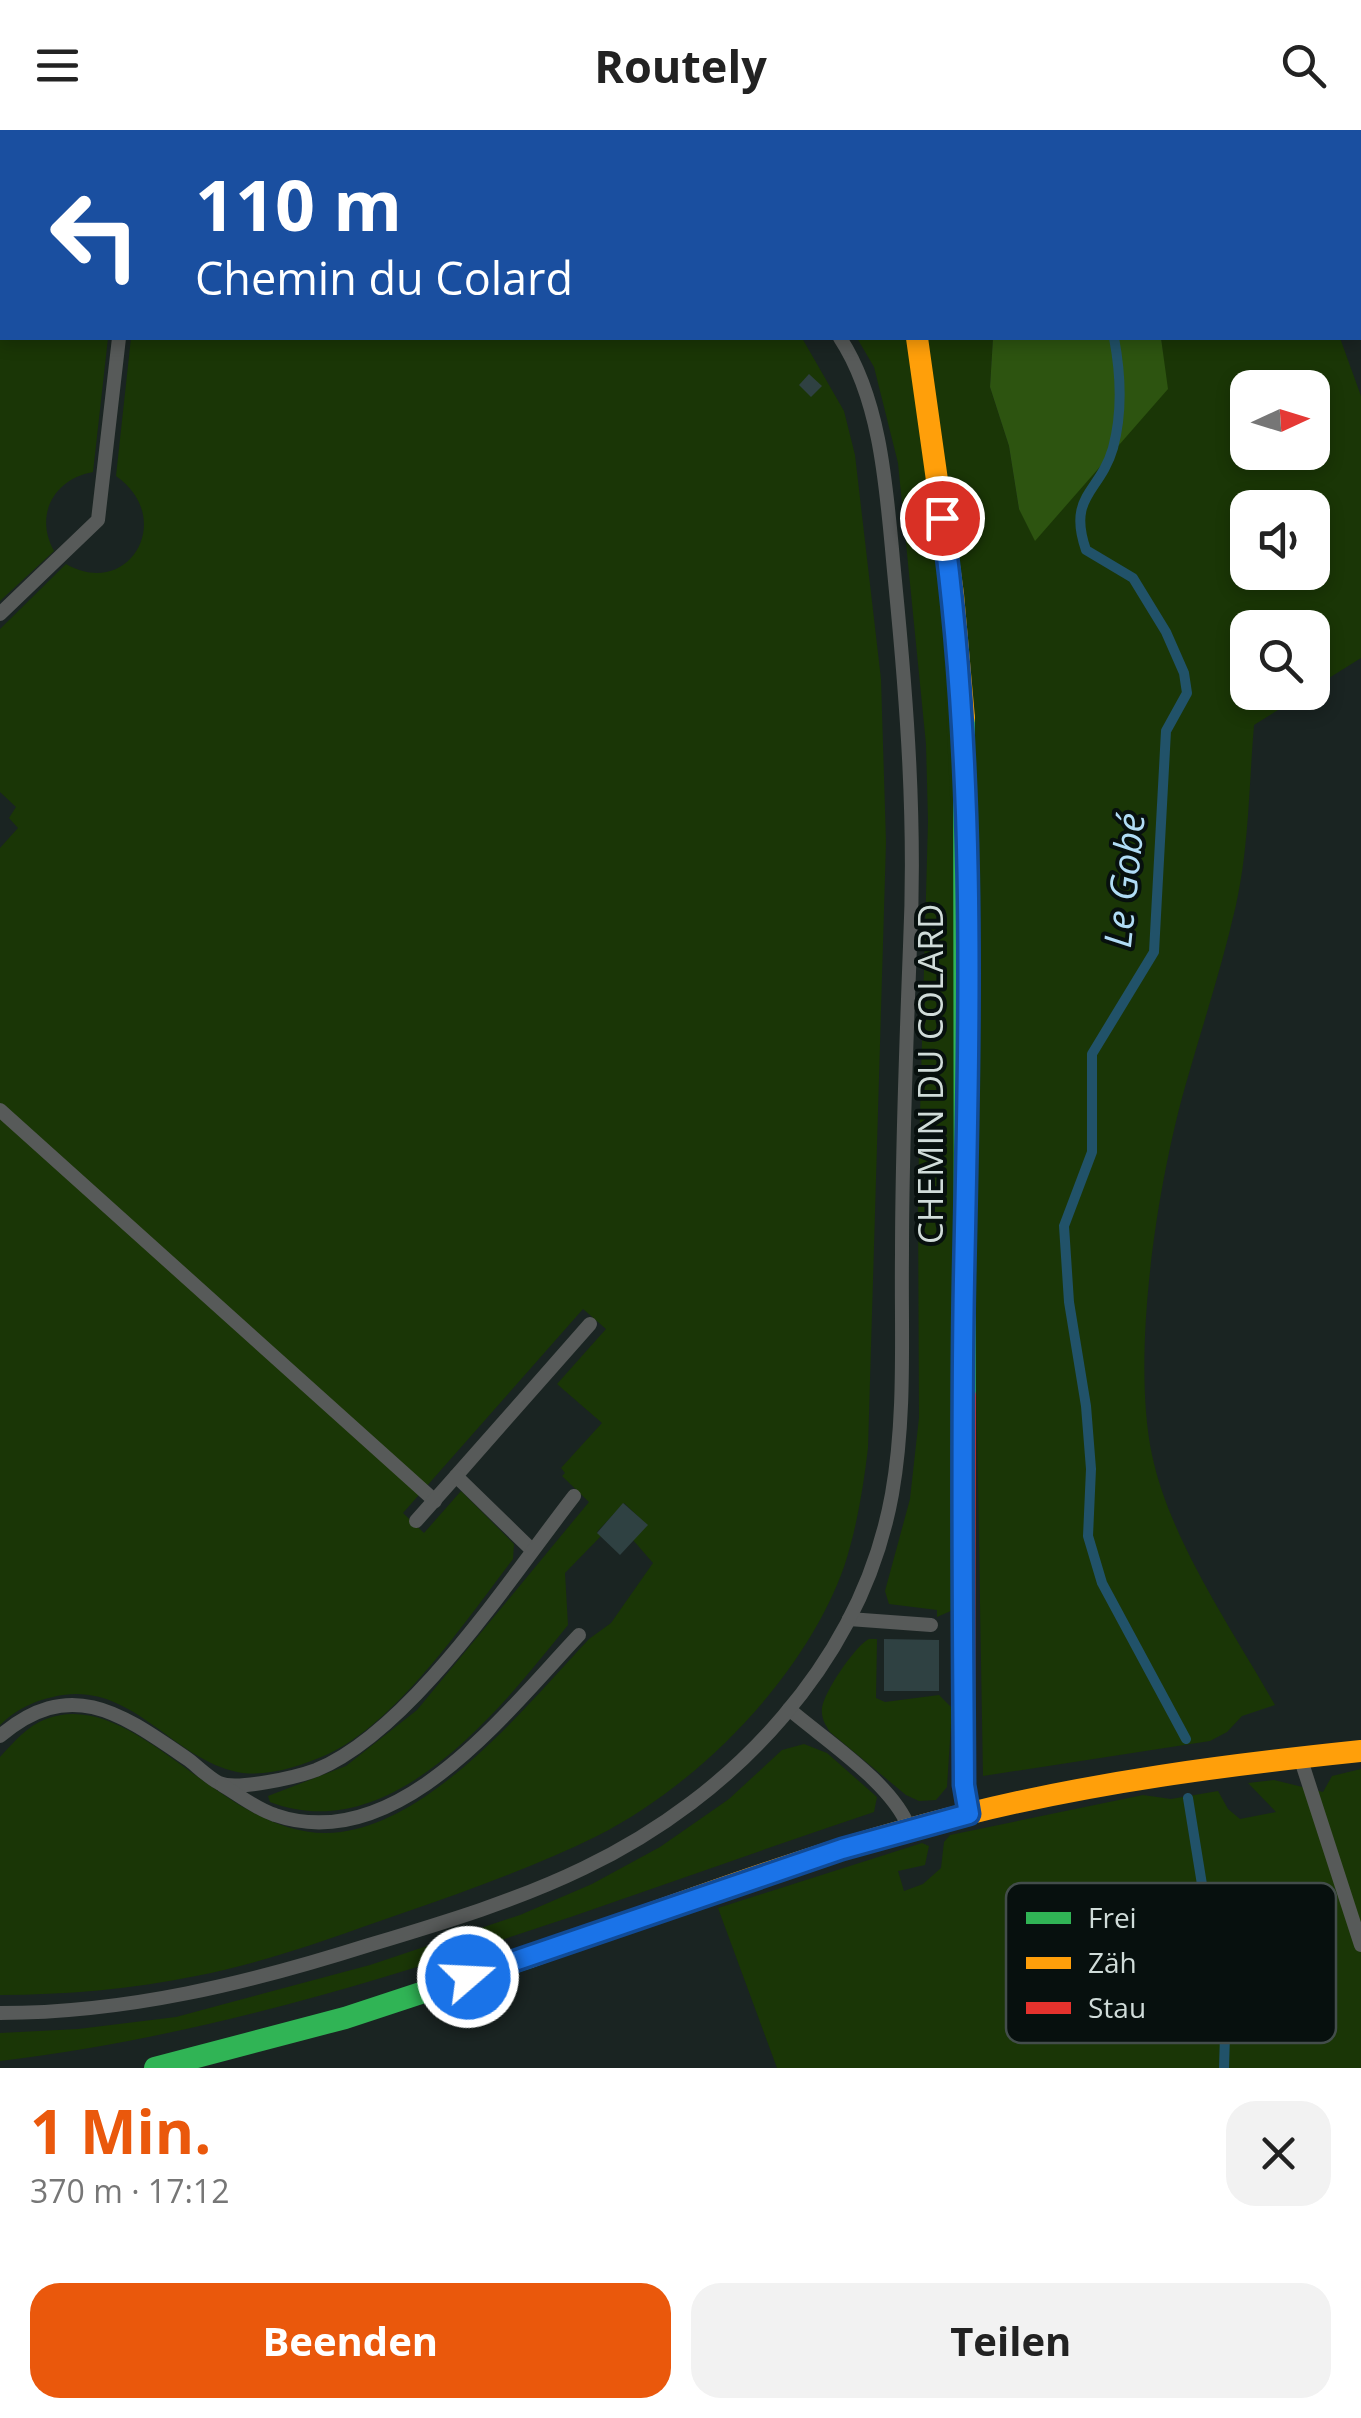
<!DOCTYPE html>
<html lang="de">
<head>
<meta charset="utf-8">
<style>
  body { margin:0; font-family:"Open Sans",sans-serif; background:#f2f2f2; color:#222; height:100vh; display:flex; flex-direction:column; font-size:38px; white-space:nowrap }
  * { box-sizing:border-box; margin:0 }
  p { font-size:32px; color:#767676 }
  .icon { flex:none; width:55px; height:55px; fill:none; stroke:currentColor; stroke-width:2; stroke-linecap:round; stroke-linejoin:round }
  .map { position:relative; height:1938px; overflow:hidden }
  .details { display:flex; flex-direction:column; background:#fff; flex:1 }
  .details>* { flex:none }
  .hud { position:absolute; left:0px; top:0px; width:1362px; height:210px; box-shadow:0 5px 15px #0003; background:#1a4fa0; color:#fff; overflow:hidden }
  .needle { width:65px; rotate:86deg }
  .controls { position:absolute; left:1230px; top:240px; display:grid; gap:20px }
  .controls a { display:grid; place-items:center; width:100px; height:100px; border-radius:20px; background:#fff; box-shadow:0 5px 15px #0003; font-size:50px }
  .pin { position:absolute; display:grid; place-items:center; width:85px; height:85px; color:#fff; margin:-42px; border:5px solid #fff; border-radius:50%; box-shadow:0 2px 10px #0007 }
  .me { position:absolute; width:110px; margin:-55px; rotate:71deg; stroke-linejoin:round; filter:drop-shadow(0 0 8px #0008) }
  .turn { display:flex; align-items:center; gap:35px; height:210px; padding:0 30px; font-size:45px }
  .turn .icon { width:130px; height:130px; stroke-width:2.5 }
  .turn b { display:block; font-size:70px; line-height:85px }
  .round { display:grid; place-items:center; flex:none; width:105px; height:105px; border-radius:30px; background:#f2f2f2 }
  .head { display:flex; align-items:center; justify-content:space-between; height:170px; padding:0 30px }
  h1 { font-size:60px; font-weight:700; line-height:75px; color:#ea580c }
  .button { display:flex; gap:20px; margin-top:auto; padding:20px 30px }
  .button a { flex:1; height:115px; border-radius:30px; background:#ea580c; color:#fff; font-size:40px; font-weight:700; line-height:115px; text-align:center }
  .button a+a { background:#f2f2f2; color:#222 }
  header { display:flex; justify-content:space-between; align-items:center; height:130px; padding:0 30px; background:#fff; font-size:45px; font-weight:700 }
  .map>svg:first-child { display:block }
  .green { fill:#1a3606; fill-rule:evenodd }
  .forest { fill:#2d5410 }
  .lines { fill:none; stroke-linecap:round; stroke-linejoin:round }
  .stream { stroke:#215269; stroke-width:10 }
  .building { fill:#2f4142 }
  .lane { stroke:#575a59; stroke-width:14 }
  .street { stroke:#575a59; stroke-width:28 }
  .fast { stroke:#30b455; stroke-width:22 }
  .slow { stroke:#ff9f0a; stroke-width:22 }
  .jam { stroke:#e5322d; stroke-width:22 }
  .route-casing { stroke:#114b97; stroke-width:25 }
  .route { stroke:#1a73e8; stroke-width:18 }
  .labels { text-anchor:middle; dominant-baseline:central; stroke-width:8; stroke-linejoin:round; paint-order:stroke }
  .street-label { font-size:35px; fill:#d0dcd9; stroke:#07100e }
  .water-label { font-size:38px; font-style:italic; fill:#b0dcf5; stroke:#07100e }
  .key { fill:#07100e; stroke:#434d4b; stroke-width:2.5 }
  .key-label { font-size:28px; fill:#d0dcd9 }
</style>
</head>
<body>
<header><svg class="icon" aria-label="menu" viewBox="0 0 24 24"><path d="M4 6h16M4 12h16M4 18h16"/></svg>Routely<svg class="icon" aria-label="search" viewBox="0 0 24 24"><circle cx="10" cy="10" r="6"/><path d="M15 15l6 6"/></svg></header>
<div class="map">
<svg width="1361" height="1938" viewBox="0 0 1361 1938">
  <rect width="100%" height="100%" fill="#1a2422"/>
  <g class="green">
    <path d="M0,0h129l-127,2v206h106l-15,134c-39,7 -59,43 -39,79l-54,50z"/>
    <path d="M131,208h671l42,73 11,44 26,224 5,163 -18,606c-5,41 -11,79 -24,119 -39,109 -144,217 -247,269 -63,31 -131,55 -197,78 -66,23 -135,49 -204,62 -63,13 -132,19 -196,19v-238c14,-15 27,-31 46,-38 94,-35 181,129 295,113 94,-13 186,-127 248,-193l22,-16 42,-60 -20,-23 14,-15 -23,-22 -27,29 4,4 -36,37 3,52c-67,83 -176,224 -298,177l-2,-6 78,-30 71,-56 172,-208 -27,-26 3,-3 -4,-5 41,-45 -45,-39 49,-55 -23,-20 -180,204 21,20 37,-42 53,53 -1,15c-46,60 -117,165 -187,196 -25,11 -61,23 -89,17 -67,-14 -107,-94 -184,-75 -20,4 -39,14 -53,28v-877l18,-20 -9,-10 7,-11 -16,-15v-163l66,-65c62,36 111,-45 50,-88z"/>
    <polygon points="857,208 910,208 957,582 953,1480 937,1487 937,1480 889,1474 885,1461 910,1369 919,1288 918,1060 928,691 926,614 898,333 874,237"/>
    <path d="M928,208h65l-3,49 19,59 10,63 148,-120 -6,-51h179l21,58v262l-48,30 -1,-60h-64v64l57,1 -51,32c-5,59 -5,122 -18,180 -14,62 -34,122 -51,182 -28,99 -54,267 -33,368 18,85 80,174 123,250l-33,11 -15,16 -17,9 -227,35 -8,-460zM1248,258h64v64h-64zM1248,378h64v64h-64z"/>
    <path d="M869,1509h8l-1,59 9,4 54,-7 13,13 -5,79 -11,13 -17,1 -13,-6 -76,-63c-5,-8 -9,-14 -8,-24 2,-16 33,-62 47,-69z"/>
    <path d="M804,1614l23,9 50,44 -3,15c-287,96 -572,213 -874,249v-28l78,-4 98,-12 194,-52 150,-50 72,-31 68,-37 69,-48 53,-49z"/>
    <polygon points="1361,1639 1361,1938 777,1938 718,1778 922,1713 929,1716 925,1735 898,1741 904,1761 923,1754 941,1738 944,1712 950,1705 1143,1665 1171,1669 1218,1661 1228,1679 1240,1689 1276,1682 1248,1653 1274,1650 1323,1662 1332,1646"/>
  </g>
  <polygon class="forest" points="993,208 1161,208 1168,259 1035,411 1019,379 1009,316 990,257"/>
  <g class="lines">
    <g class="stream">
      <polyline points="1092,0 1092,2"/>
      <path d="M1114,208c7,37 9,73 -1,110 -13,45 -46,47 -27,102l47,28 33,54 18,41 3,20 -21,38 -12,221 -62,102v98l-28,74 5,76 17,104 5,63 -3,67 14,47 84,156"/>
      <polyline points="1188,1668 1205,1773 1253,1872 1225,1905 1224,1938"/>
    </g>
  </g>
  <g class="building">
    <polygon points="809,244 822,256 811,267 799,255"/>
    <polygon points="623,1373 648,1395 620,1425 597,1403"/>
    <polygon points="884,1509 939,1510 939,1561 884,1561"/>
  </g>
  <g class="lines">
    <g class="lane">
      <polyline points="527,0 532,2"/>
      <polyline points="142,2 143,0"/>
      <polyline points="0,484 98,390 119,208"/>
      <polyline points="0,980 435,1371"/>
      <polyline points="456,1346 590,1194"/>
      <polyline points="416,1391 456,1346 532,1420"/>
      <polyline points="849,1489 931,1495"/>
      <path d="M789,1579c36,31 104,75 120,119"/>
      <path d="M0,1606c72,-61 123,-21 189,24 9,7 20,18 30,23 18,8 78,-6 97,-13 94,-38 195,-193 258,-274"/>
      <polyline points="1301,1630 1361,1815"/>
      <path d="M222,1655c17,10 34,24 53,30 122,42 231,-103 304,-180"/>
      <path d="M0,1883c127,0 249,-30 369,-68 73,-22 147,-44 215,-77 150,-71 278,-208 308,-374 14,-79 9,-161 10,-240 0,-103 4,-206 8,-308 6,-124 -3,-243 -15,-365 -8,-79 -11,-176 -55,-243"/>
    </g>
    <polyline class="street" points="662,0 668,2"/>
    <g class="fast">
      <polyline points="964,588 965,1266"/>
      <polyline points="155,1938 345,1888 530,1827"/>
    </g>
    <g class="slow">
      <polyline points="917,208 953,464 964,588"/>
      <path d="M530,1827c143,-51 286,-106 433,-142 131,-33 264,-50 398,-64"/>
    </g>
    <polyline class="jam" points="965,1266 964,1655 969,1684"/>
  </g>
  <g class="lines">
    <g class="route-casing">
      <path id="route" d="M468,1847l374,-128 127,-35 -5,-29c-1,-169 -3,-337 0,-506 5,-254 13,-509 -22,-761"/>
    </g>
    <use href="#route" class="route"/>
  </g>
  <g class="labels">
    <g class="street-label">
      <text transform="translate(929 944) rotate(-90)">CHEMIN DU COLARD</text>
    </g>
    <g class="water-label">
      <text transform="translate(1123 750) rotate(-84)">Le Gobé</text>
    </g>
  </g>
  <rect x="1006" y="1753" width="330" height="160" rx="15" class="key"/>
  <rect x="1026" y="1782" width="45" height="12" fill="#30b455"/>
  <rect x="1026" y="1827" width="45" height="12" fill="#ff9f0a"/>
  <rect x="1026" y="1872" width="45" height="12" fill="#e5322d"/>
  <g class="key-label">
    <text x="1088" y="1798">Frei</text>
    <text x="1088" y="1843">Zäh</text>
    <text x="1088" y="1888">Stau</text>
  </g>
</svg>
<div class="controls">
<a><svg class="needle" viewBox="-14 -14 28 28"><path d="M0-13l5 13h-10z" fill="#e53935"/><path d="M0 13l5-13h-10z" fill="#767676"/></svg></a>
<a><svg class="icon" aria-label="sound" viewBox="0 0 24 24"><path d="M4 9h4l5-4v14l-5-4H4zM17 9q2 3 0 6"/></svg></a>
<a><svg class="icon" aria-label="search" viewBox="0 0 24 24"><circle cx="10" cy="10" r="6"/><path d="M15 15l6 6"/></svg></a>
</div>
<div class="pin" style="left:942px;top:388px;background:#d93025"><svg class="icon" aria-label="arrive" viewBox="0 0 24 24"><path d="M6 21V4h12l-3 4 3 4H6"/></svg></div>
<svg class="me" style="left:468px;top:1847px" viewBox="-20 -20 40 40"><circle r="17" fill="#1a73e8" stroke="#fff" stroke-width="3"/><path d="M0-11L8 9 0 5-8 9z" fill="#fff"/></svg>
<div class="hud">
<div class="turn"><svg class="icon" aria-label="left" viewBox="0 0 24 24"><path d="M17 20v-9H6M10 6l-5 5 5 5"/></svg><div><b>110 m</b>Chemin du Colard</div></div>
</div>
</div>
<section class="details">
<div class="head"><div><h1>1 Min.</h1><p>370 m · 17:12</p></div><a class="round"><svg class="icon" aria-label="close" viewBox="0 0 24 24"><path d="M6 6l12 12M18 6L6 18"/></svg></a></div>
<div class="button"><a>Beenden</a><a>Teilen</a></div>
</section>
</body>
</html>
